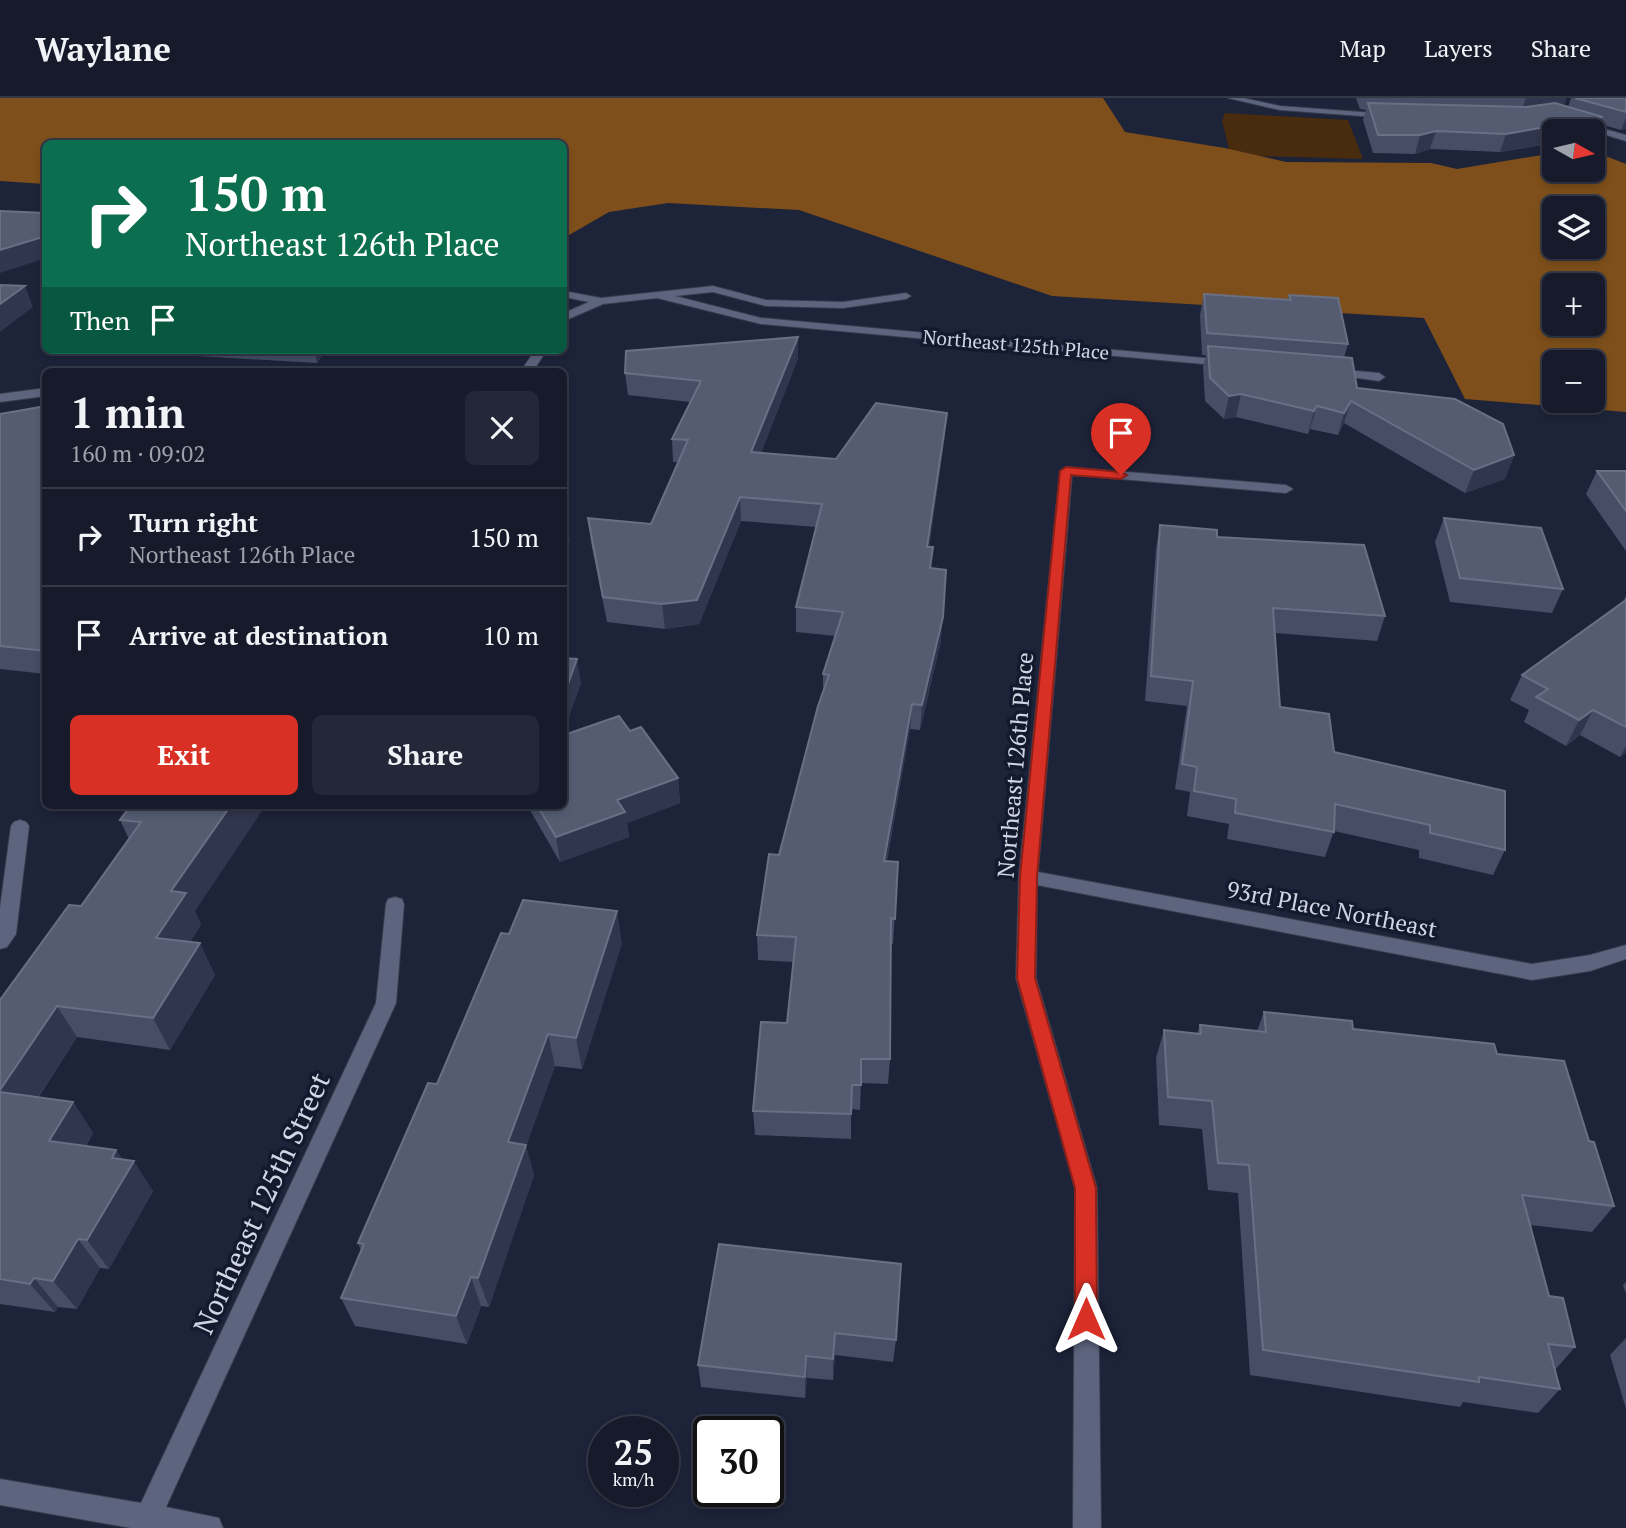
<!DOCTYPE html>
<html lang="en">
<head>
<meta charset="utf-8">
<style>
  body { margin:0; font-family:"PT Serif",serif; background:#232737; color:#f1f3f6; height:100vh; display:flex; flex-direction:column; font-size:26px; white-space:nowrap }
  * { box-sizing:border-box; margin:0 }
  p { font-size:23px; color:#9ea1a9 }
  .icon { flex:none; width:38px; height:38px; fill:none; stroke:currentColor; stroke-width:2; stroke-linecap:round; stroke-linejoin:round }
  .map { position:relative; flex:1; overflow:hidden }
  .details { position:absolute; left:42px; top:270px; width:525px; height:441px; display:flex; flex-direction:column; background:#161a2b; border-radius:10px; box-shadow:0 4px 10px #0003,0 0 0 2px #353847 }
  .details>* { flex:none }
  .top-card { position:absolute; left:42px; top:42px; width:525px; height:214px; border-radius:10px; box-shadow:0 4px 10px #0003,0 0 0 2px #353847; background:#0b6e4f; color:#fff; overflow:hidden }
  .needle { width:46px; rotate:98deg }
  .fabs { position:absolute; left:1542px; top:21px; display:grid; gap:14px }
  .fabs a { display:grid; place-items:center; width:63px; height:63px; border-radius:10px; background:#161a2b; box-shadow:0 4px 10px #0003,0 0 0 2px #353847; font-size:35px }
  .speed { position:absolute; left:588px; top:1318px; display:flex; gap:14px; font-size:35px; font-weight:700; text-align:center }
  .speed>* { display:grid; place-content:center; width:91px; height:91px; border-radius:50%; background:#161a2b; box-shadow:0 4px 10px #0003,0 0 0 2px #353847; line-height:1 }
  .speed small { font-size:18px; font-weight:400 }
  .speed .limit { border:4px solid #111; border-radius:10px; background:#fff; color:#111 }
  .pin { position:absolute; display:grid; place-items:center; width:60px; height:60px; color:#fff; margin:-72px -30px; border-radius:50% 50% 50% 0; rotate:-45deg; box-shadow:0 0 7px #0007 }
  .pin .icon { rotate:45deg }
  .me { position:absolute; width:77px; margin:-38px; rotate:0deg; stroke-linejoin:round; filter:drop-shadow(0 0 5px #0008) }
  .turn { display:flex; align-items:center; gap:24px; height:147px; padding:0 28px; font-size:32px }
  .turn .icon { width:91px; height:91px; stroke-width:2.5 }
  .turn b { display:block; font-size:49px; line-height:60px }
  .then { display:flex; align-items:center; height:66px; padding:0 28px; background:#0003; gap:14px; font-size:26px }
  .round { display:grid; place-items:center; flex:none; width:74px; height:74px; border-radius:10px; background:#232737 }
  .overview { display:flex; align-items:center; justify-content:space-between; height:119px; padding:0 28px }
  h1 { font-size:42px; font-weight:700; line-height:52px }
  .primary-button { display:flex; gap:14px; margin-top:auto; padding:14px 28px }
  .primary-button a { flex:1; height:80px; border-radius:10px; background:#d93025; color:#fff; font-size:28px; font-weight:700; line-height:80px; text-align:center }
  .primary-button a+a { background:#232737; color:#f1f3f6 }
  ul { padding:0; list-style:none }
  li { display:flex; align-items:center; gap:21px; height:98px; padding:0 28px; border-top:2px solid #353847 }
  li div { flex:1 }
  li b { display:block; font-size:26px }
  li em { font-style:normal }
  header { display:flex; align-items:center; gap:42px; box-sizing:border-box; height:98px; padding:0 35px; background:#161a2b; border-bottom:2px solid #353847 }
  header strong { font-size:33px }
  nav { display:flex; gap:38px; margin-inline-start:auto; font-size:24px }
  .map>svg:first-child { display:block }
  .green { fill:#492c0d }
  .forest { fill:#7e4f1a; fill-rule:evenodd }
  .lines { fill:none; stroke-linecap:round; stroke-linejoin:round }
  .minor-casing { stroke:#383c4e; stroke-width:2 }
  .minor { fill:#5d657e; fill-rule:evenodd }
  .wall { fill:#464d65 }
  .shaded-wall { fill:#30364d }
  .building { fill:#555c72; stroke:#696f84; stroke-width:2 }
  .route { fill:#d93025; stroke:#8d1f18; stroke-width:2 }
  .labels { text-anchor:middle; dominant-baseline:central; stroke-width:7; stroke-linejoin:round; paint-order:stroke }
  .far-street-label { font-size:19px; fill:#d1d5e4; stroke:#141a2e }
  .street-label { font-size:23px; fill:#d1d5e4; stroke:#141a2e }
  .near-street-label { font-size:28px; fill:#d1d5e4; stroke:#141a2e }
</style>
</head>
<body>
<header>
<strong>Waylane</strong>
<nav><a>Map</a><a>Layers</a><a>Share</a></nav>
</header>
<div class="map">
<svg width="1626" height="1430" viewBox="0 0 1626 1430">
  <rect width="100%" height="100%" fill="#1d2339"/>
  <polygon class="green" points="1225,15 1348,22 1363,61 1259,58 1229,51 1222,23"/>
  <path class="forest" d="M0,0h1103l22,34 100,16 61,14 145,1 26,6 97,-16v17h38l1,-19 33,13v248l-161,-13 -41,-81 -372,-22 -253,-86 -131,-7 -59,9 -45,26v-94h-518l-1,40 -45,-3zM1554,110h38v39h-38zM1554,187h38v39h-38zM1554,264h38v39h-38z"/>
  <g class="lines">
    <g class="minor-casing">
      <g id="minor">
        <polygon points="1228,0 1243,0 1280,8 1388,16 1392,18 1388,20 1280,12"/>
        <polygon points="1576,23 1626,37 1626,43 1573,27"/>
        <polygon points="713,188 766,202 843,204 906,195 911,198 906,201 843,210 766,208 713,194 675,198 761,220 1226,262 1232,265 1226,268 761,226 657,200 603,206 564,223 564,215 589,204 564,199 564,193 601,200"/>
        <polygon points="535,252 547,252 533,273 521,273"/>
        <polygon points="1334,271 1379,275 1385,279 1379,283 1330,276 1330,272"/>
        <polygon points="46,290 46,298 0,304 0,296"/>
        <polygon points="1066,369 1286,387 1293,391 1286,395 1072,377 1038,774 1532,866 1590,857 1626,847 1626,861 1590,873 1532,882 1037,787 1036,880 1097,1090 1101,1430 1073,1430 1075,1090 1016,880 1019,779 1060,373"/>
        <polygon points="20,722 26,724 29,728 16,836 7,849 0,851 0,810 11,728 14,724"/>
        <polygon points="395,799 402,801 404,806 396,905 166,1409 219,1420 223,1430 131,1430 0,1407 0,1381 141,1405 376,905 386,806 388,801"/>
      </g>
    </g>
    <use href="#minor" class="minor"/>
  </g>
  <g class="wall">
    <polygon points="1356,0 1566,0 1565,5 1561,7 1568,9 1571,0 1626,0 1626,31 1621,32 1600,26 1596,37 1592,38 1592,33 1554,33 1554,45 1500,54 1430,51 1415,56 1373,55 1363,22 1366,12 1360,11"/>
    <polygon points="1204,196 1288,202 1289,197 1348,246 1344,260 1357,290 1514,357 1505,381 1465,395 1344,325 1338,337 1310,331 1308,336 1236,319 1224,321 1205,303 1203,269 1206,257 1202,257 1200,217"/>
    <polygon points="798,239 798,260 761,355 836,361 945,337 929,449 941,543 920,632 910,631 887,763 898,764 893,846 891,846 890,961 888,986 861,985 860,1012 851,1011 851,1041 755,1037 753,1013 787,925 793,864 758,862 757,837 823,593 823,576 836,538 796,534 796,509 816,429 741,423 699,526 665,531 607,524 591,444 588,420 651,426 678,364 673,364 672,341 690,304 628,297 625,275"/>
    <polygon points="109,252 326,252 317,265 110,253"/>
    <polygon points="46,308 46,576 0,571 0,316"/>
    <polygon points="1597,373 1626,373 1626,453 1586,396"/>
    <polygon points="1444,420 1563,491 1552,515 1450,504 1435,444"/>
    <polygon points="1160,427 1217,439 1385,518 1377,543 1275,535 1280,609 1334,654 1505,752 1493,777 1419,760 1419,752 1334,733 1325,759 1227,741 1229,726 1187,718 1190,694 1175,691 1187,608 1145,603 1156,451"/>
    <polygon points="1626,497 1626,654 1620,659 1580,637 1566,648 1524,624 1529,612 1510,602 1522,577 1623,504"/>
    <polygon points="630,633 678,680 680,705 627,725 629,739 560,764 527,707 564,707"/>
    <polygon points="131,707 195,813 201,827 190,844 215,877 170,952 77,939 38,1000 73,1004 93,1035 86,1048 116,1052 122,1061 153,1093 109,1171 100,1170 77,1211 58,1209 55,1214 0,1206 0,902 81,808 129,741 120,722"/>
    <polygon points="622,845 582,971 555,968 526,1048 534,1077 489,1209 481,1208 467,1246 355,1228 341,1200 361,1152 358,1145"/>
    <polygon points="1264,914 1497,956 1589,1043 1614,1108 1592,1134 1530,1127 1549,1198 1575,1249 1555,1272 1560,1291 1538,1315 1463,1304 1460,1309 1250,1277 1238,1095 1208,1092 1202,1031 1159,1027 1156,960 1164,932 1197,936 1200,927 1257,933"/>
    <polygon points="719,1146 896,1242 893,1264 835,1257 833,1282 807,1280 805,1300 701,1289 698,1267"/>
    <polygon points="1626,1184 1626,1196 1623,1187"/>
    <polygon points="1626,1240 1626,1311 1610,1257"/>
  </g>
  <g class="shaded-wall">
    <polygon points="1526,0 1566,0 1565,5 1546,12 1520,17"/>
    <polygon points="1603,19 1596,37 1592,38 1592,33 1554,33 1554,45 1500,54 1506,36"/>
    <polygon points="1626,20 1626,31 1621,32"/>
    <polygon points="1436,33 1430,51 1415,56 1420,37"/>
    <polygon points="46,138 46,160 0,175 0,152"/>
    <polygon points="25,188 33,209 0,234 0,206"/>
    <polygon points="798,239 798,260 752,378 751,354"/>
    <polygon points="314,252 326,252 317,265"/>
    <polygon points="1241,296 1236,319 1224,321 1229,298"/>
    <polygon points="1351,303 1344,325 1338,337 1344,315"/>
    <polygon points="1317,308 1310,331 1308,336 1314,313"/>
    <polygon points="947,315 945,337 926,473 927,449"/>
    <polygon points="1514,357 1505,381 1465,395 1474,372"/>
    <polygon points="740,399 741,423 699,526 665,531 662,506"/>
    <polygon points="567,419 570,443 564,454 564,424"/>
    <polygon points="943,519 941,543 920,632 922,607"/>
    <polygon points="577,561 581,586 564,633 564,597"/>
    <polygon points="912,606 910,631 882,789 884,763"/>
    <polygon points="1593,612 1580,637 1566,648 1579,622"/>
    <polygon points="1626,648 1626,654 1620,659"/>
    <polygon points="678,680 680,705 627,725 629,739 560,764 556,739 617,702"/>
    <polygon points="231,707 266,707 195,813 201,827 172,872 156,840 171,793"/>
    <polygon points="617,813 622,845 582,971 576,940"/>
    <polygon points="200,845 215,877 170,952 153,920"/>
    <polygon points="57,908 77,939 21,1025 0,996 0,992"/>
    <polygon points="548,936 555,968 526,1048 534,1077 489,1209 478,1180 508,1044"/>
    <polygon points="73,1004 93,1035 70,1073 49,1043"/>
    <polygon points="116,1052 129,1071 134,1063 153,1093 109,1171 87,1142 112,1060"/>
    <polygon points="78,1141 100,1170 77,1211 53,1183"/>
    <polygon points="471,1179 481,1208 467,1246 456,1218"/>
    <polygon points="34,1180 58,1209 55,1214 30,1186"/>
    <polygon points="835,1235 835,1257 833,1282 833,1261"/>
    <polygon points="806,1258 807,1280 805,1300 805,1279"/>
  </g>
  <g class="building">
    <polygon points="1575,0 1626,0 1626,14"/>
    <polygon points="1368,5 1526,9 1555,5 1603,19 1506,36 1436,33 1420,37 1378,37"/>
    <polygon points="0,113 46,115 46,138 0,152"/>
    <polygon points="0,187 25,188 0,206"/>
    <polygon points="1204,196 1291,202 1289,197 1338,200 1348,246 1207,235"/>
    <polygon points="798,239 751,354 836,361 876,305 947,315 927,449 933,449 930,470 946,472 943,519 922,607 912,606 884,763 898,764 895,821 891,820 890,961 861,961 861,987 852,987 851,1016 753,1013 761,924 787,925 796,839 757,837 769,756 779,757 818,608 829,577 823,576 843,514 796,509 822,406 740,399 697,502 662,506 603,499 588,420 651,426 688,342 672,341 701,283 625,275 626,253"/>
    <polygon points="1208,248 1352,260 1357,290 1455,301 1503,326 1514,357 1474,372 1351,303 1344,315 1317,308 1314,313 1241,296 1229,298 1210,280"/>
    <polygon points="46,308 46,553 0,548 0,316"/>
    <polygon points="1597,373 1626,373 1626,413"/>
    <polygon points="1444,420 1541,430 1563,491 1460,480"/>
    <polygon points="1160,427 1217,432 1217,439 1364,447 1385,518 1273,510 1280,609 1329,616 1334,654 1505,693 1505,752 1430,735 1430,727 1335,706 1334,734 1235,715 1236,701 1194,693 1197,669 1182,666 1193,583 1151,578"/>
    <polygon points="1626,502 1626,629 1593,612 1579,622 1536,599 1548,591 1522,577"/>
    <polygon points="564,560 577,561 564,597"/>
    <polygon points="619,618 630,633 641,629 678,680 617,702 625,714 556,739 537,707 564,707 564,637"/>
    <polygon points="131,707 231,707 171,793 186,795 156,840 200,845 153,920 57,908 0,992 0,902 69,807 81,808 141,724 120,722"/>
    <polygon points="523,802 617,813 576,940 548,936 508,1044 526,1047 478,1180 471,1179 456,1218 341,1200 364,1146 358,1145 428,985 437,986 501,835 509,836"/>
    <polygon points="1264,914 1352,923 1353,931 1494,946 1497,956 1564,963 1589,1043 1594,1044 1614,1108 1522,1097 1549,1198 1563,1200 1575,1249 1548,1246 1560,1291 1479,1279 1479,1284 1263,1252 1249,1067 1218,1065 1212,1003 1168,999 1164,932 1201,936 1200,927 1266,934"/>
    <polygon points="0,994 73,1004 49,1043 116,1052 112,1060 134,1063 87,1142 78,1141 53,1183 34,1180 30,1186 0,1181"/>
    <polygon points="719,1146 901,1166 896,1242 835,1235 833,1261 806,1258 805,1279 698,1267"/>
  </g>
  <polygon class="route" points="1066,369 1121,374 1127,377 1121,381 1071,377 1037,779 1035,880 1096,1090 1097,1221 1094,1228 1086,1232 1078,1228 1075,1221 1075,1090 1017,880 1020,779 1060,373"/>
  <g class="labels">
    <g class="far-street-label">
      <text transform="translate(1016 246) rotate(5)">Northeast 125th Place</text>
    </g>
    <g class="street-label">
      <text transform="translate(1015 667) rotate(-85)">Northeast 126th Place</text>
      <text transform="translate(1332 811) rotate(11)">93rd Place Northeast</text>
    </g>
    <g class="near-street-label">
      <text transform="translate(261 1105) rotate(-65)">Northeast 125th Street</text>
    </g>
  </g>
</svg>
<div class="fabs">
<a><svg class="needle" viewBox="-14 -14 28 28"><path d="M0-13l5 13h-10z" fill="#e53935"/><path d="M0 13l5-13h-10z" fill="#9ea1a9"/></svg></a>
<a><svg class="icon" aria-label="layers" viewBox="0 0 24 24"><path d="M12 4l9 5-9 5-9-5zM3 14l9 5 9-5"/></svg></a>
<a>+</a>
<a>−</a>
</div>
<div class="speed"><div>25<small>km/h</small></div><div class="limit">30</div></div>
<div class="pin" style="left:1121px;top:377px;background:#d93025"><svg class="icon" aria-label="arrive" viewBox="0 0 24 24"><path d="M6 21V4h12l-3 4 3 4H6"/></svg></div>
<svg class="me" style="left:1086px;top:1221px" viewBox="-20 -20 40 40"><path d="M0-17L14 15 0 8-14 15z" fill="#d93025" stroke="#fff" stroke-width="4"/></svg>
<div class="top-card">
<div class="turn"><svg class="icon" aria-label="right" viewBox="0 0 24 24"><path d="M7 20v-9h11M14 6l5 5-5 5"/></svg><div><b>150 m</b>Northeast 126th Place</div></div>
<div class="then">Then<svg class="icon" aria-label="arrive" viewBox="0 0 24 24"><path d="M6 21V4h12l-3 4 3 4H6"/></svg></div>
</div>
<section class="details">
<div class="overview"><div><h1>1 min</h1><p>160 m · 09:02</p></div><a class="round"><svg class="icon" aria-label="close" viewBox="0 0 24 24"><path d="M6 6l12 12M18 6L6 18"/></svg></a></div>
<ul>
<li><svg class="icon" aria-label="right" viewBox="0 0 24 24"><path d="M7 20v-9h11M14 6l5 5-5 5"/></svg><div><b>Turn right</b><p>Northeast 126th Place</p></div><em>150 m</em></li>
<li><svg class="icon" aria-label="arrive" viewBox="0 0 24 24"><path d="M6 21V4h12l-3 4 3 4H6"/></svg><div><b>Arrive at destination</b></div><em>10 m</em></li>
</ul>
<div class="primary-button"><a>Exit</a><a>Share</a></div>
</section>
</div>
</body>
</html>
